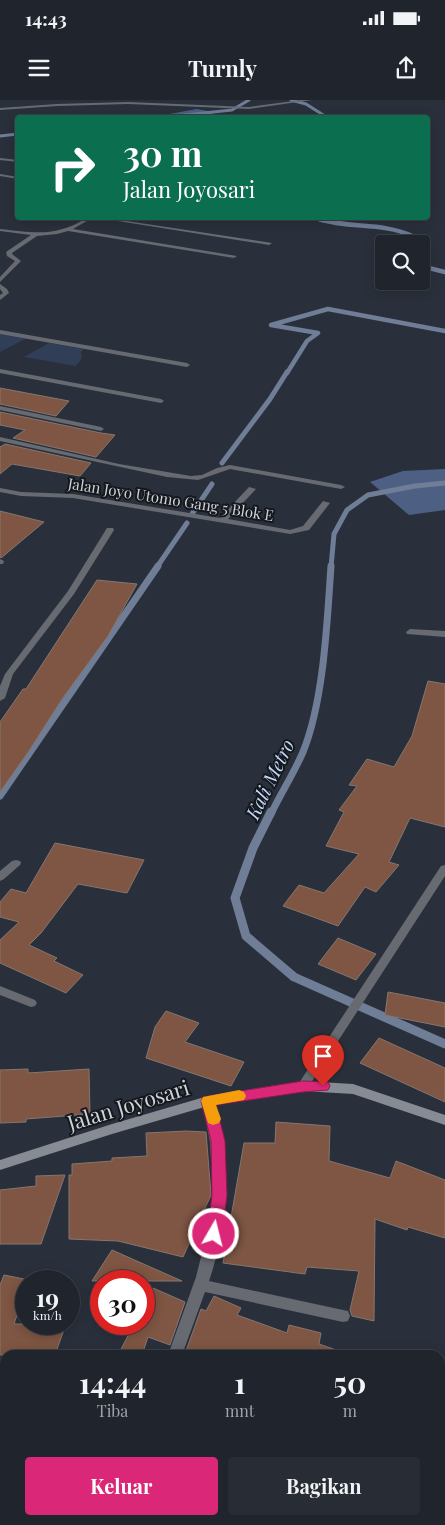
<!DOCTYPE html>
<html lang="id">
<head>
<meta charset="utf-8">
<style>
  body { margin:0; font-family:"Playfair Display",serif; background:#282c34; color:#f1f3f6; height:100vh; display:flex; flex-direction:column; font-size:19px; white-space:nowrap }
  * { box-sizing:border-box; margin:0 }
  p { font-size:16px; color:#a2a4a9 }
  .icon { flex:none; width:28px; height:28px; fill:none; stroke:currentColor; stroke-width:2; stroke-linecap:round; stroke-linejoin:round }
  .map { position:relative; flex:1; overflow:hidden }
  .panel { position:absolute; left:0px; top:1250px; width:445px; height:175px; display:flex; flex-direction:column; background:#20242c; border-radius:15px 15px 0 0; box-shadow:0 2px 12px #0003,0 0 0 1px #3d4148 }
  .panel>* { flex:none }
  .top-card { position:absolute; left:15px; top:15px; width:415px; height:105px; border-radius:5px; box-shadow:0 2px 12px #0003,0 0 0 1px #3d4148; background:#0b6e4f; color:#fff; overflow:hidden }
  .fabs { position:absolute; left:375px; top:135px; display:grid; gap:10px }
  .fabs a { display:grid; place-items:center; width:55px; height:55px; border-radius:5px; background:#20242c; box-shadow:0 2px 12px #0003,0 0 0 1px #3d4148; font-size:25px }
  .speed { position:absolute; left:15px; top:1170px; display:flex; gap:10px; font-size:25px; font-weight:700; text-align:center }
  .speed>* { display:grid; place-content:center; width:65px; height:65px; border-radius:50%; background:#20242c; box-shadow:0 2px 12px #0003,0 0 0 1px #3d4148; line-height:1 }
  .speed small { font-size:12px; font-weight:400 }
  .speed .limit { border:8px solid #d22; background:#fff; color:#111 }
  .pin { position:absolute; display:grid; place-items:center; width:42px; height:42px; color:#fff; margin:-51px -21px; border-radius:50% 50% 50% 0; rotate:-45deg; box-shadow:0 0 5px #0007 }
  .pin .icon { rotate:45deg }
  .me { position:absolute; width:55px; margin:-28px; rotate:8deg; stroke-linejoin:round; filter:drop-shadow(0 0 4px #0008) }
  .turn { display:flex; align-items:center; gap:18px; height:105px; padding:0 25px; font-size:22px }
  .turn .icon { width:65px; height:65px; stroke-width:2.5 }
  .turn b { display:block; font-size:35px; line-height:42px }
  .eta { display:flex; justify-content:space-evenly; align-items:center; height:85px; text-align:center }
  .eta b { font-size:30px; font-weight:700; line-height:35px }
  .action { display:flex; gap:10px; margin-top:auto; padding:10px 25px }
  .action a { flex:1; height:58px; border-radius:5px; background:#db2777; color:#fff; font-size:20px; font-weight:700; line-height:58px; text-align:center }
  .action a+a { background:#282c34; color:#f1f3f6 }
  .status { display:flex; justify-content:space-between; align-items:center; height:35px; padding:0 25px; background:#20242c; direction:ltr }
  .status svg { height:14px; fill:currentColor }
  header { display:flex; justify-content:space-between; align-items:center; height:65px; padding:0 25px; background:#20242c; font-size:22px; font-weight:700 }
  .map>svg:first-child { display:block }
  .green { fill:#303e57 }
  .forest { fill:#4d6083 }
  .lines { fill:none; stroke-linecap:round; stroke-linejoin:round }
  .stream-far4 { stroke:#6f7d97; stroke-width:3 }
  .stream-far3 { stroke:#6f7d97; stroke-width:4.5 }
  .stream-far2 { stroke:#6f7d97; stroke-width:5 }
  .stream-far1 { stroke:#6f7d97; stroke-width:7 }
  .stream { stroke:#6f7d97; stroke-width:9 }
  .building { fill:#7e5643; stroke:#85766f }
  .street { fill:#676a70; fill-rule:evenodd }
  .secondary { fill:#868b94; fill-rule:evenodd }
  .route { fill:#db2777; stroke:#8e194d }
  .slow { fill:#f59e0b }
  .labels { text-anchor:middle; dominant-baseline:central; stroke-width:4; stroke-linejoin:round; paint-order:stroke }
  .far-street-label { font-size:15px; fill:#ced2d9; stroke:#15181d }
  .water-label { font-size:19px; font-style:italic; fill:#c4d8fc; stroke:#15181d }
  .near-street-label { font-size:21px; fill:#ced2d9; stroke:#15181d }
</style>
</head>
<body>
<div class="status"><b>14:43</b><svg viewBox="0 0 49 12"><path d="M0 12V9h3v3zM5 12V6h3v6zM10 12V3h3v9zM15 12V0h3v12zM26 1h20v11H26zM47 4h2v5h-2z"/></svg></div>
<header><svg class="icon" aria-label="menu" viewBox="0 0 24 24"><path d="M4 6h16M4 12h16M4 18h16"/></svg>Turnly<svg class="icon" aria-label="share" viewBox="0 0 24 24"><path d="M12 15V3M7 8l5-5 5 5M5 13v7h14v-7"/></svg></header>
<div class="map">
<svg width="445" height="1425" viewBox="0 0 445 1425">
  <rect width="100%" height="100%" fill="#2a303b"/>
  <g class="green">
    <polygon points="0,234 27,238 0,252"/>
    <polygon points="49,243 84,249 81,252 82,258 76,266 24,257"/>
  </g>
  <g class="forest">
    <polygon points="197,9 212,12 193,17 130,17 164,15"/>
    <polygon points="445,369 445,410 409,415 370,382 403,371"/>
  </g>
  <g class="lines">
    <g class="stream-far4">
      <polyline points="291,0 306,4 328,18"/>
      <polyline points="207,14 225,18"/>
      <polyline points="157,18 232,10 249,0"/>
      <polyline points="0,36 18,34"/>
      <polyline points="315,118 323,121"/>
    </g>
    <g class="stream-far3">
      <path d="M319,119c31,10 63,3 93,17v8"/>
      <polyline points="421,166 445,172"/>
      <polyline points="287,273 307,241 318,233 271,225 328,209 445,231"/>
    </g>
    <g class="stream-far2">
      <polyline points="222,363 270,299 287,272"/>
      <polyline points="192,414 212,384"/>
      <polyline points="157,467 187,423"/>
      <polyline points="331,467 334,434 347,410 368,395 415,386 445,383"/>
    </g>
    <g class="stream-far1">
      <polyline points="0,696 158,466"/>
      <path d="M271,714c10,-21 23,-41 32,-62 21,-52 24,-130 28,-186"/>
    </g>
    <polyline class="stream" points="271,712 253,748 235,798 246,836 294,877 445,944"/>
  </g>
  <g class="building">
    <polygon points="0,288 69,301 56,316 0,304"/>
    <polygon points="0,312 101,333 115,335 96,357 13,338 25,330 0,325"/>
    <polygon points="5,344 91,363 80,376 12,364 0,374 0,347"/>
    <polygon points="0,411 44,422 1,458 0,457"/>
    <polygon points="97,480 137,484 108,536 62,599 29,651 0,692 0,622 23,589 26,589"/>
    <polygon points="428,581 445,584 445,727 410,718 389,762 399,765 376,792 365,787 338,826 283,806 299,785 324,793 359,754 326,746 344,712 339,710 357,686 349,685 367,659 394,667 412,636"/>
    <polygon points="55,743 144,760 127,793 78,784 41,833 29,845 57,858 54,861 83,875 66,893 0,863 0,840 19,822 0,817 0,802 11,789 26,793"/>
    <polygon points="338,838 376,854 356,880 318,864"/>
    <polygon points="388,892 445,903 445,927 385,915"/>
    <polygon points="166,911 199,923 185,942 244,962 231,986 146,958 155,927"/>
    <polygon points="379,938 445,968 445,1002 360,963"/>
    <polygon points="28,969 28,973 89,969 90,1014 26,1019 26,1022 0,1023 0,970"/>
    <polygon points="276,1022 330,1026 329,1061 390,1078 396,1061 445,1080 445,1138 408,1127 407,1130 375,1119 374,1221 352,1216 350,1210 359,1171 307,1167 305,1174 223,1163 244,1043 275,1043"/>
    <polygon points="186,1031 206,1032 211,1095 183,1157 118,1141 69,1139 69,1075 72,1075 72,1064 112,1061 112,1058 147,1056 146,1033"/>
    <polygon points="65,1075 41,1144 0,1144 0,1090 36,1086 36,1076"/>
    <polygon points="112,1150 130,1158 182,1181 92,1181"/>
    <polygon points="4,1175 29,1180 26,1181 26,1188 14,1224 66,1224 55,1255 0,1255 0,1185"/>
    <polygon points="153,1188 185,1202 170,1245 148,1237 142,1255 118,1255 134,1224 144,1224 144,1206"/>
    <polygon points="214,1196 241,1208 237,1215 287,1233 289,1225 321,1233 319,1244 342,1252 341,1255 197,1255 186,1251 201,1209 206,1211"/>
  </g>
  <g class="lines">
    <g class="street">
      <polygon points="301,0 312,0 249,9 128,4 57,6 0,10 0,8 57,4 128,2 249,7"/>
      <polygon points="0,58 18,60 18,62 0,60"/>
      <polygon points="0,74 18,77 18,79 0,76"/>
      <path d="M87,118h5l-19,11 164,27 -3,2 -166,-27 -11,3 -20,2 -25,17v1l9,7 -21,21v-5l15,-16 -8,-5 -1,-4 25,-17 -31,-4v-2c36,4 55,8 87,-11z"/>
      <polygon points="99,118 107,118 272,143 269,145"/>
      <polygon points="0,184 7,189 9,193 0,200 0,195 3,193 0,189"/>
      <polygon points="0,230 187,263 190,265 187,267 0,234"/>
      <polygon points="0,269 161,299 164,301 161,303 0,273"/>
      <polygon points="0,306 101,327 104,329 101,331 0,310"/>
      <polygon points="0,337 119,364 191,376 202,375 217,368 230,365 341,385 345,387 341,389 230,369 198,380 167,377 0,341"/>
      <polygon points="249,387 256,389 228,419 290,430 303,426 323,401 330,403 309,430 290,434 73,398 21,396 0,392 0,388 21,392 73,394 220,418"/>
      <polygon points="107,428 113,428 114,430 74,494 13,574 5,598 0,601 0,586 5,574 68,491"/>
      <polygon points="0,459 4,461 3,464 0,464"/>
      <polygon points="410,529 445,531 445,537 407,534 406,532"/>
      <polygon points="16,760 20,761 21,763 20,765 4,779 0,781 0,771 12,761"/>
      <polygon points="445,765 445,776 307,989 303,991 299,989 297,986 299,983 441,766"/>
      <polygon points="0,886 35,900 37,903 35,906 31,907 0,895"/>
      <path d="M208,996l4,2 2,3c18,59 15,121 -5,180l134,29 5,1 2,5 -2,5 -5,1 -138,-30 -23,63h-14l28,-78 15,-60 2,-21 -3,-54 -8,-41 2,-3z"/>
      <polygon points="0,1354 5,1356 5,1374 0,1372"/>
      <polygon points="71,1420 107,1420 105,1425 73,1425"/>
    </g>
    <polygon class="secondary" points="303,981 353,984 445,1015 445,1025 353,994 303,991 208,1006 112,1034 0,1070 0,1060 112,1024 208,996"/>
  </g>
  <polygon class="route" points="303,981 328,982 330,986 328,990 303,992 216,1005 225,1041 227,1095 222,1134 220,1139 214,1141 209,1139 207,1134 212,1095 211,1041 201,1001 203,997"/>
  <polygon class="slow" points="239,990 244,992 246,996 244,1000 216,1005 221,1019 219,1023 213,1025 208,1023 201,1001 203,997"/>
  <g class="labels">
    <g class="far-street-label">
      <text transform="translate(171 399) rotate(9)">Jalan Joyo Utomo Gang 5 Blok E</text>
    </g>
    <g class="water-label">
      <text transform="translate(269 679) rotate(-64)">Kali Metro</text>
    </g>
    <g class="near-street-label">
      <text transform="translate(128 1004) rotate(-17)">Jalan Joyosari</text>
    </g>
  </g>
</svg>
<div class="fabs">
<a><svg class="icon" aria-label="search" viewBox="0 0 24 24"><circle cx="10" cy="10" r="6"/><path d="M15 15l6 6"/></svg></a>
</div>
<div class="speed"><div>19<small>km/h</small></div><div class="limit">30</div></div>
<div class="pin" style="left:323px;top:986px;background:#d93025"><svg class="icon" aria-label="arrive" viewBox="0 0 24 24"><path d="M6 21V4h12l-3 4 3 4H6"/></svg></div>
<svg class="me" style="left:214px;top:1134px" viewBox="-20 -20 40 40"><circle r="17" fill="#db2777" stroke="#fff" stroke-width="3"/><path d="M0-11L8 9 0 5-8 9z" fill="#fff"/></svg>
<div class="top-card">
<div class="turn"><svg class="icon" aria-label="right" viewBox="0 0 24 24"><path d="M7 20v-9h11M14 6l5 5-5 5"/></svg><div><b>30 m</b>Jalan Joyosari</div></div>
</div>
<section class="panel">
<div class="eta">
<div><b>14:44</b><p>Tiba</p></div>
<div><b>1</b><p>mnt</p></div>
<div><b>50</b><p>m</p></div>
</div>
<div class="action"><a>Keluar</a><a>Bagikan</a></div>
</section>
</div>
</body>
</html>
